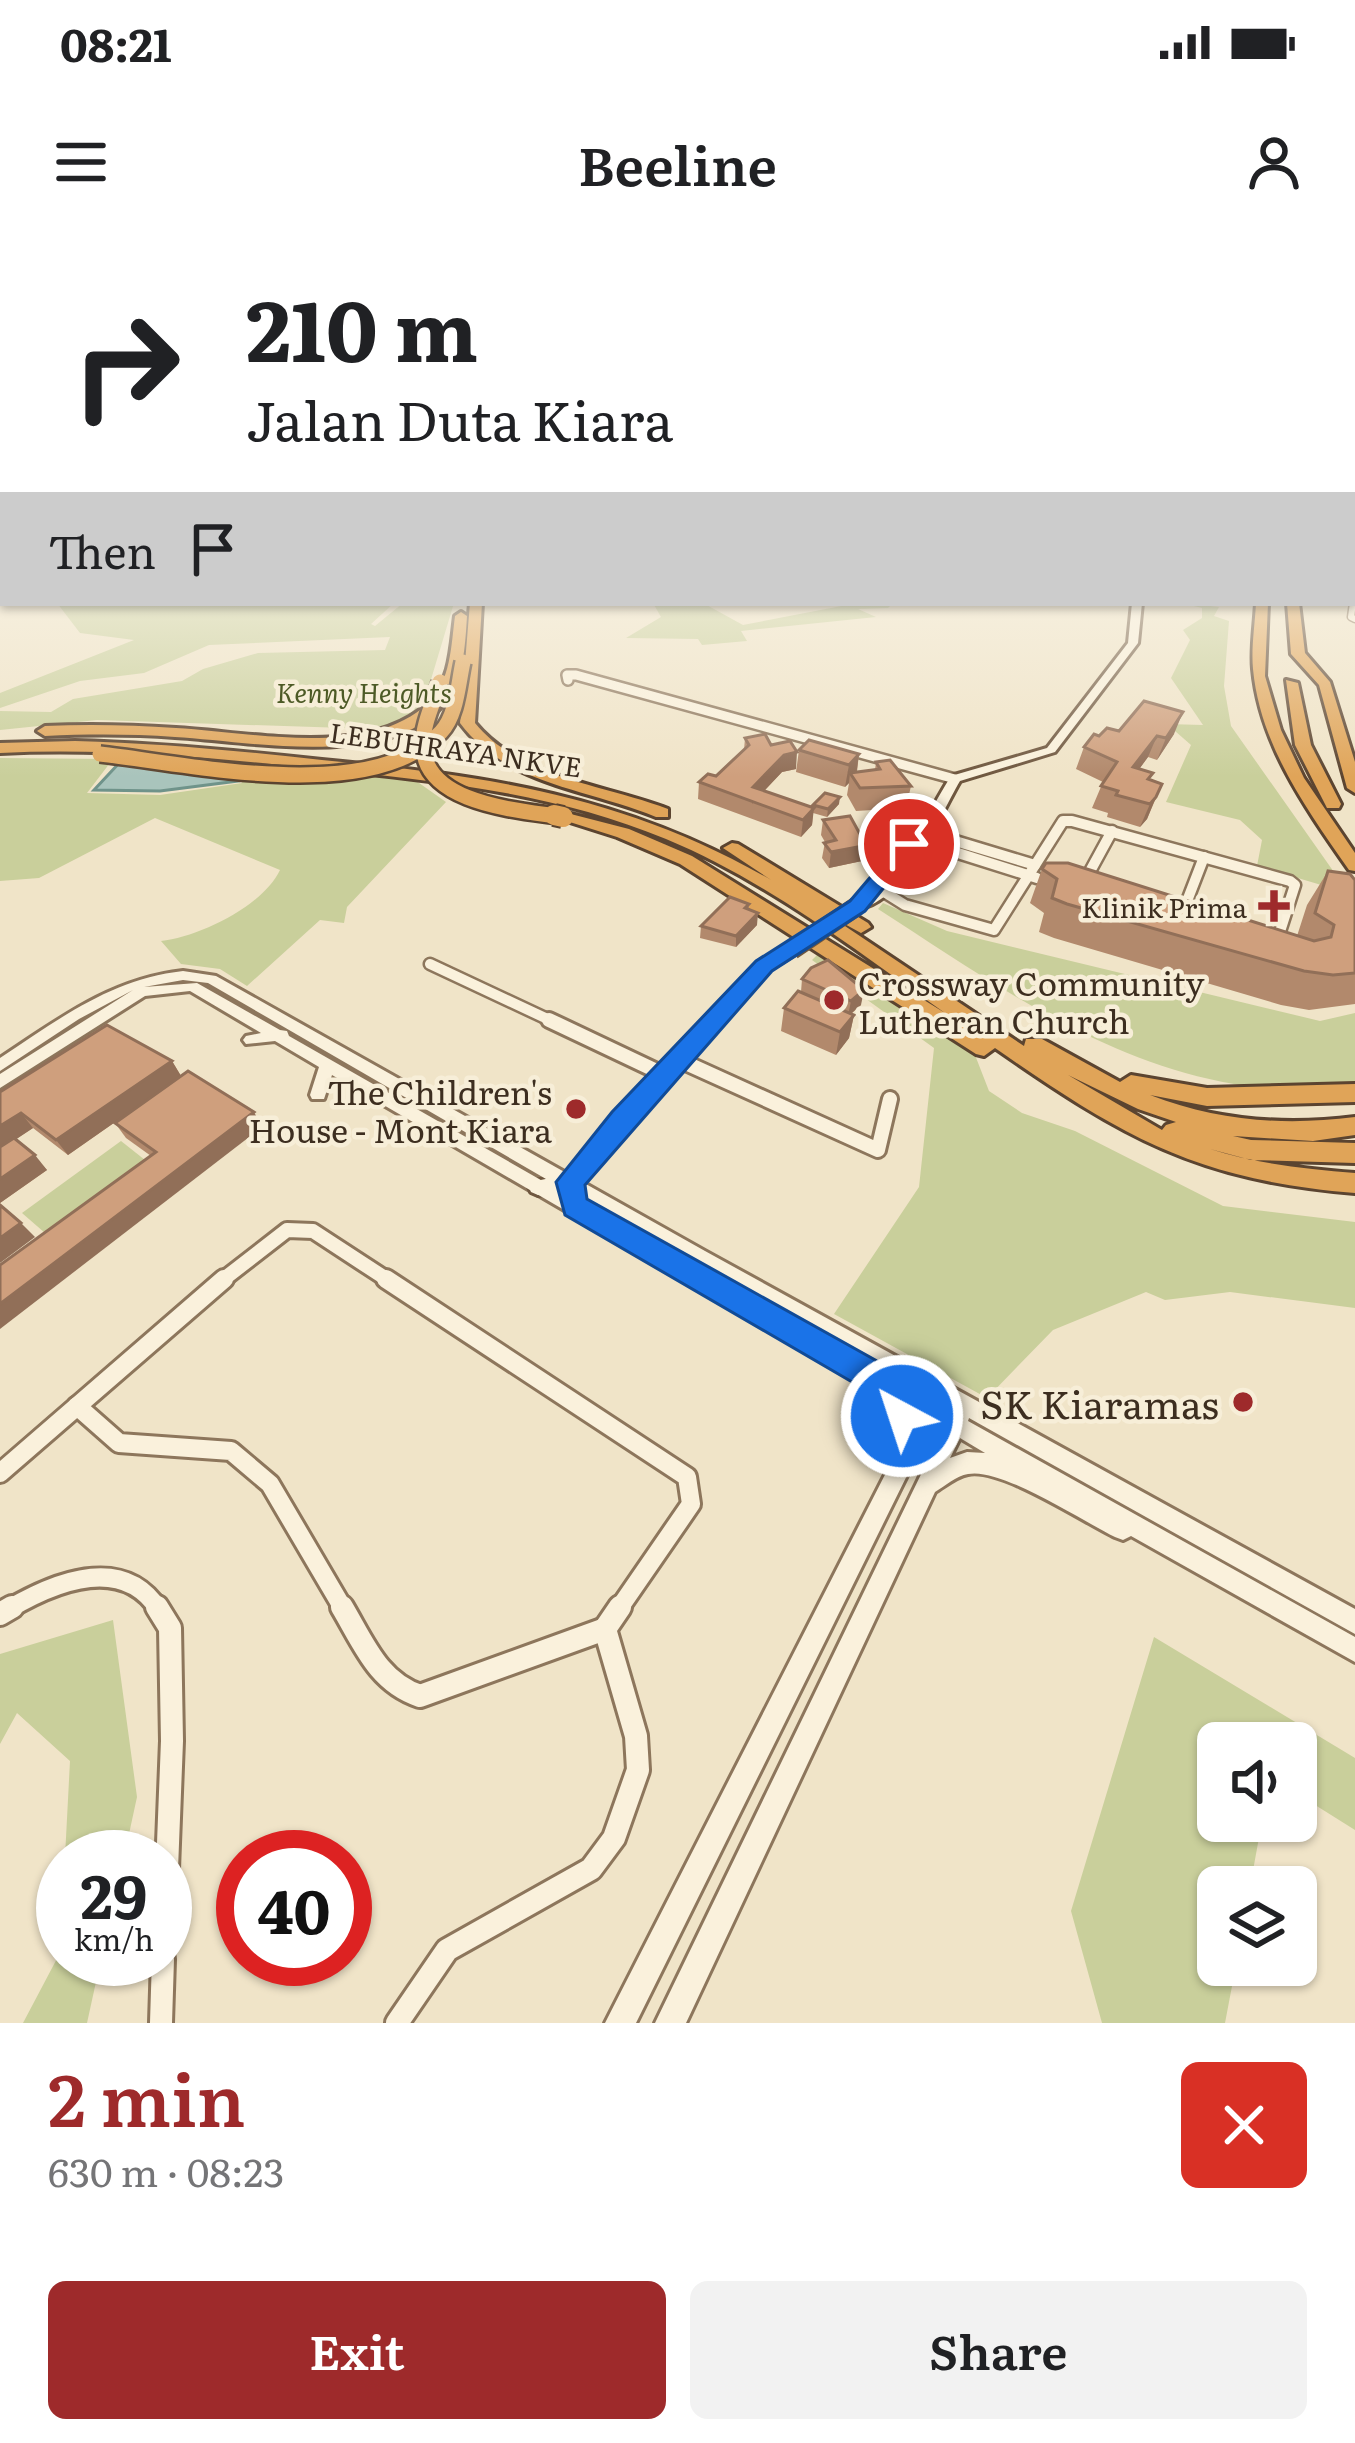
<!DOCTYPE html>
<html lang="en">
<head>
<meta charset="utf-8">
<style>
  body { margin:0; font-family:Literata,serif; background:#f2f2f2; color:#202124; height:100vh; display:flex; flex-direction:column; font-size:45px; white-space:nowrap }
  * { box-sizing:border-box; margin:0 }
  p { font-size:39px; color:#757577 }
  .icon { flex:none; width:66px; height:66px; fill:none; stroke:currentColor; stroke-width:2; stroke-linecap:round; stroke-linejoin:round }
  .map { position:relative; height:1783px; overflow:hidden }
  .details { display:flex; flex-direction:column; background:#fff; flex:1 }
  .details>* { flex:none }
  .banner { position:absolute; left:0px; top:0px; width:1356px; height:366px; box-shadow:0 3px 9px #0004; background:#fff; color:#202124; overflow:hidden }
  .tools { position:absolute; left:1197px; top:1482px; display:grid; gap:24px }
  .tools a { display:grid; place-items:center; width:120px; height:120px; border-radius:18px; background:#fff; box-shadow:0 3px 9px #0004; font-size:60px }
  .speed { position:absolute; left:36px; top:1590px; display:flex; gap:24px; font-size:60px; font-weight:700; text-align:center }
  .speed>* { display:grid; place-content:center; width:156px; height:156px; border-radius:50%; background:#fff; box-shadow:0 3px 9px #0004; line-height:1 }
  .speed small { font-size:30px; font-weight:400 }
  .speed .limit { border:18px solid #d22; background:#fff; color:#111 }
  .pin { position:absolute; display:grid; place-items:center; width:102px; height:102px; color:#fff; margin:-51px; border:6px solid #fff; border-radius:50%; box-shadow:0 3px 12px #0007 }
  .me { position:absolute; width:132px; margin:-66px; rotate:320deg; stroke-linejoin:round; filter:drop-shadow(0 0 9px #0008) }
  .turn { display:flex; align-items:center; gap:42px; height:252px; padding:0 48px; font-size:54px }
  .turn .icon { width:156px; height:156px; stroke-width:2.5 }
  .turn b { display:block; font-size:84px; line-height:102px }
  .then { display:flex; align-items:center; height:114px; padding:0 48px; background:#0003; gap:24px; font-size:45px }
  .round { display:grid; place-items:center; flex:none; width:126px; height:126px; border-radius:18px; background:#f2f2f2 }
  .summary { display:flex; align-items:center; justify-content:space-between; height:204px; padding:0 48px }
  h1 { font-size:72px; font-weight:600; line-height:90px; color:#9e2a2b }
  .button { display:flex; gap:24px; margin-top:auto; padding:24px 48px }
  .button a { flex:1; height:138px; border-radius:18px; background:#9e2a2b; color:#fff; font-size:48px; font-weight:600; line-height:138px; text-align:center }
  .button a+a { background:#f2f2f2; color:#202124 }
  .status { display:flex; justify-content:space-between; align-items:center; height:84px; padding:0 60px; background:#fff; direction:ltr }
  .status svg { height:33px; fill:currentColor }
  header { display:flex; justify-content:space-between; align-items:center; height:156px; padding:0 48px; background:#fff; font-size:54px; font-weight:600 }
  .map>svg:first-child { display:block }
  .green { fill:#c9cf9b }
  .water { fill:#a9c4bc; stroke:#6f938a; stroke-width:3 }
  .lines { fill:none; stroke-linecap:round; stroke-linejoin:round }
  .river { fill:#a9c4bc; fill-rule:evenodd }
  .minor-far5-casing { stroke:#8d765c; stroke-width:9 }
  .minor-far4-casing { stroke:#8d765c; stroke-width:14 }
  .minor-far3-casing { stroke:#8d765c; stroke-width:15 }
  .minor-far2-casing { stroke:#8d765c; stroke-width:20 }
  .minor-far1-casing { stroke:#8d765c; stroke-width:24 }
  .minor-casing { stroke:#8d765c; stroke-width:28 }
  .tertiary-casing { stroke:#8d765c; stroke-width:6 }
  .secondary-casing { stroke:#6f573f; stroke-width:6 }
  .motorway-casing { stroke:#5b4430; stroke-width:6 }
  .minor-far5 { stroke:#faf1dc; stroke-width:6 }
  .minor-far4 { stroke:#faf1dc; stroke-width:9 }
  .minor-far3 { stroke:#faf1dc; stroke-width:10 }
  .minor-far2 { stroke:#faf1dc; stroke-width:14 }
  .minor-far1 { stroke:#faf1dc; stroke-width:18 }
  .minor { stroke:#faf1dc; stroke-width:22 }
  .tertiary { fill:#faf1dc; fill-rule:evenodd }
  .secondary { fill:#faf1dc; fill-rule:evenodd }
  .motorway { fill:#e0a458; fill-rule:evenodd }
  .secondary-bridge-casing { stroke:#6f573f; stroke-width:20; stroke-linecap:butt }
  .motorway-bridge-far1-casing { stroke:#5b4430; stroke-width:20; stroke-linecap:butt }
  .motorway-bridge-casing { stroke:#5b4430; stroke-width:24; stroke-linecap:butt }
  .secondary-bridge { stroke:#faf1dc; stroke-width:15 }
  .motorway-bridge-far1 { stroke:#e0a458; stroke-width:15 }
  .motorway-bridge { stroke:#e0a458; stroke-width:20 }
  .wall { fill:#b2896c }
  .shaded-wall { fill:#916f58 }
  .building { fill:#cf9f7d; stroke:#916f58; stroke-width:3 }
  .route { fill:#1a73e8; stroke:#114b97; stroke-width:3 }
  .poi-dot { fill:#9e2a2b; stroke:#f7eed8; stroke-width:4.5 }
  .labels { text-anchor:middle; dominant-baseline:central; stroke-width:9; stroke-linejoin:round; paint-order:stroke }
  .far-park-label { font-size:27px; font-style:italic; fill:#4d5a26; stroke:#f7eed8 }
  .far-street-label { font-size:27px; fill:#3d2e20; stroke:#f7eed8 }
  .far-poi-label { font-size:27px; fill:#3d2e20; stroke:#f7eed8; text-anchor:end }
  .poi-label { font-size:33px; fill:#3d2e20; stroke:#f7eed8; text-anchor:start }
  .near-poi-label { font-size:39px; fill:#3d2e20; stroke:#f7eed8; text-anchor:end }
</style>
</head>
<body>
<div class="status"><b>08:21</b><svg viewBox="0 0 49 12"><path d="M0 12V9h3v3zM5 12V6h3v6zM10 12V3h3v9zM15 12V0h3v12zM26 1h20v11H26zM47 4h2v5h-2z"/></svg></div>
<header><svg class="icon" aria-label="menu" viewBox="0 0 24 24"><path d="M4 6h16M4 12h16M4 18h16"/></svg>Beeline<svg class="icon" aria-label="person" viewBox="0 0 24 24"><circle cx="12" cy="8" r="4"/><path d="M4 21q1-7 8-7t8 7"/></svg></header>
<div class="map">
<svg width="1355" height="1783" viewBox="0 0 1355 1783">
  <rect width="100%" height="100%" fill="#f0e4c8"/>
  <g class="green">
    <path d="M57,363h337l-23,21 4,2 28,-23h51l-34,113c-25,8 -49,20 -75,12l-248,-8 -97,10v-19l51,1 22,-13 109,-18 21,-12 55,-16 127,-3 5,-13 -181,8 -65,28 -64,8 -80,27v-15l134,-53 -54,-7z"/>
    <polygon points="653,363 703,363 743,385 857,363 893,363 888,368 858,369 876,377 741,391 747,401 702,405 698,399 626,398 661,377"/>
    <polygon points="1182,363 1219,367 1214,376 1229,381 1224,446 1231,486 1355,662 1328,647 1257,626 1262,600 1240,580 1166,562 1191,505 1167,484 1203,485 1171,438 1190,400 1183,390 1202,378 1202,368"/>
    <path d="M0,518l113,1 -26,34 73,2 82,-12 -4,-10 174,5 34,24 -99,105 -3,16 -24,-3 -73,66 -27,-17 -39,-5 -20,-23c38,-4 102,-35 119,-71l-125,-52 -116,60 -39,3z"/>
    <path d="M883,663l64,28 373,90 35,-8v69c-38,1 -83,9 -121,2 -134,-23 -244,-103 -356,-175z"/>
    <polygon points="817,715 975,815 989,851 1022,873 1075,891 1223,966 1355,982 1355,1068 1230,1052 1165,1060 1146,1052 1053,1090 987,1158 834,1074 919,947 934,808 812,720"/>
    <polygon points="121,901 145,920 45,993 22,973"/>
    <polygon points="113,1380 137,1557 124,1617 65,1617 70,1521 17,1473 0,1504 0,1414"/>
    <polygon points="1154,1397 1355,1518 1355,1590 1296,1553 1296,1503 1218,1503 1218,1581 1262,1581 1250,1647 1218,1647 1218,1725 1236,1725 1225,1783 1102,1783 1071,1671"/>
    <polygon points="63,1661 63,1719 101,1719 87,1783 23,1783 61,1711"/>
  </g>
  <polygon class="water" points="122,520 234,534 238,541 160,551 94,550"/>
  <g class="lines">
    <rect class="river" x="1353" y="295" width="2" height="6"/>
    <g class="minor-far5-casing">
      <polyline id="minor-far5" points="1353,363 1351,377 1355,379"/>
    </g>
    <g class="minor-far4-casing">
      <polyline id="minor-far4" points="568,440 567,435 576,435 955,539"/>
    </g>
    <g class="minor-far3-casing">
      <g id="minor-far3">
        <polyline points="952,600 1035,625"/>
        <polyline points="939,607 1037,638"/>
        <polyline points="1082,646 1112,591"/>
        <polyline points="881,650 905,665 994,690 1063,581 1072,581 1290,641 1295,645 1275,707"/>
        <polyline points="1182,674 1204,617"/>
        <polyline points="430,724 556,783"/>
      </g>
    </g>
    <g class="minor-far2-casing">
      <g id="minor-far2">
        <polyline points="549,780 663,834"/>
        <polyline points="677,819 878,910 890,859"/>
        <polyline points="220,1042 287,990 313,991 391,1042"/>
      </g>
    </g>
    <g class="minor-far1-casing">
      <g id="minor-far1">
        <polyline points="386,1039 687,1237 691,1264 618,1370"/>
        <polyline points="77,1166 119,1203 231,1211 270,1244 344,1370"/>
        <polyline points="0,1233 224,1039"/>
        <path d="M7,1370c44,-26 115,-58 152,0"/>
      </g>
    </g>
    <g class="minor-casing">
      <g id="minor">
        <polyline points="157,1367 170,1388 172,1501 165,1680"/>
        <path d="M342,1367c22,37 36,75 78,89l185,-67"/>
        <polyline points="0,1374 12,1367"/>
        <polyline points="161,1783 163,1719"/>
        <polyline points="397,1783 447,1710 591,1629 614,1598 638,1530 636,1496 605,1389 620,1367"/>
      </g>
    </g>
    <g class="tertiary-casing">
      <g id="tertiary">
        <rect x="1353" y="292" width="2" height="4"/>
        <polygon points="3,355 3,362 0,363 0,356"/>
        <path d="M183,731l33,5 489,275 650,358v25l-386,-216 -1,3 387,216v25l-224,-126 -8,4 -8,-3c-33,-16 -114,-70 -147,-63 -12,2 -23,12 -33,18l-249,531h-31l288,-594 -10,-6 -297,600h-31l288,-564c-3,-27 0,-41 -14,-66l-547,-318 -8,24h-12l-2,-4 9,-28 -44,-26 -29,3 -3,-4 3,-4 15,-3 -71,-42 -45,5 -145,92v-14l133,-84 -54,29 -79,52v-13c59,-39 111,-79 183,-87zM183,740l25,3 483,280 236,132 -2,2 -225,-126 -411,-235 -2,-5 -7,-1 -83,-47 -53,4zM960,1198l25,15 -18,-1 -17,6z"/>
      </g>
    </g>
    <g class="secondary-casing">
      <g id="secondary">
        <path d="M1132,363h10l-4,40 -83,109 -95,29c-22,37 -58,129 -108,128v-6c51,-29 69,-79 99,-127l96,-28 81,-105z"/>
        <polygon points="792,705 797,707 797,713 769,730 746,755 580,944 585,967 582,973 575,975 568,973 562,951 538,955 531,952 529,947 531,942 565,935 759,722"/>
      </g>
    </g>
    <g class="motorway-casing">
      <g id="motorway">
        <path d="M470,363h12l-7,120c46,56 128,61 193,86v8h-12c-68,-28 -150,-32 -196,-94z"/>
        <path d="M1256,363h12l-3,73 16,54 23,48 51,75v18l-6,-1c-44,-63 -89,-126 -96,-201 -2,-21 2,-45 3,-66z"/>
        <polygon points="1287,363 1299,363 1305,413 1330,442 1355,522 1355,553 1347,548 1319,445 1291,414"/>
        <path d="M461,372l6,4c-2,31 -3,63 -23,88 -53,66 -195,37 -269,33 -43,-3 -86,-3 -130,-1l-8,-5 8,-5c44,-2 87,-1 131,2 74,4 194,31 252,-25 23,-22 23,-57 27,-87z"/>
        <polygon points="1286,440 1298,443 1311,505 1341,564 1339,568 1327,568 1295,505"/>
        <path d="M75,501c83,2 165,10 247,19 166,16 302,35 449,120l-48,-32 9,-5 6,1 130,79 3,4 -10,6 -31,-17 194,130 2,-7h16l78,43 11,-7 76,13 148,-4v18l-148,4 -57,-11c67,26 134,31 205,22v18l-42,6 -80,-5 18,4 104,3v20l-104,-3 -41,-11c47,15 96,20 145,24v20c-159,-13 -232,-56 -360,-145l-11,8 -8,-2 -296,-190 -63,-27 -63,-20 9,-5 66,17 63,27 253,157c-88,-62 -178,-132 -279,-174 -113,-47 -235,-59 -356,-71 -104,-11 -206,-20 -310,-15v-10zM1068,835l70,34 38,13 -10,3 -4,5z"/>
      </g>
    </g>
    <use href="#minor-far5" class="minor-far5"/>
    <use href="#minor-far4" class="minor-far4"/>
    <use href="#minor-far3" class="minor-far3"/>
    <use href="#minor-far2" class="minor-far2"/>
    <use href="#minor-far1" class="minor-far1"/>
    <use href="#minor" class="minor"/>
    <use href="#tertiary" class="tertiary"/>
    <use href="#secondary" class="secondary"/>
    <use href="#motorway" class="motorway"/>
    <g class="secondary-bridge-casing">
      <polyline id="secondary-bridge" points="792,710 857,666"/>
    </g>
    <g class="motorway-bridge-far1-casing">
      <g id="motorway-bridge-far1">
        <path d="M440,442c-6,20 -18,43 -17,64 2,59 97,64 140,71"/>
        <path d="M100,514c90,10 272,52 341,-22 16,-17 17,-48 22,-70"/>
      </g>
    </g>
    <g class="motorway-bridge-casing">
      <polyline id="motorway-bridge" points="554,575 563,577"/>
    </g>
    <use href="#secondary-bridge" class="secondary-bridge"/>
    <use href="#motorway-bridge-far1" class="motorway-bridge-far1"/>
    <use href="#motorway-bridge" class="motorway-bridge"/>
  </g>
  <g class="wall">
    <polygon points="1119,491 1174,494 1157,520 1148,517 1139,529 1150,540 1162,544 1147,579 1140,587 1107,577 1108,573 1092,568 1103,542 1076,529 1084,507 1099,496"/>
    <polygon points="745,498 771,505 796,529 782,532 764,551 813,568 813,565 839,564 827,577 813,573 812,585 801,597 698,559 699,542 716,536 744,510"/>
    <polygon points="799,510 859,514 857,532 875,530 876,522 911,546 906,568 856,571 847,555 849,543 845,547 796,532"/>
    <polygon points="823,580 876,618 829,628 822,618 825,602 821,595"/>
    <polygon points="1042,629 1297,696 1307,665 1328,631 1355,640 1355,764 1309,770 1281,765 1054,698 1039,692 1044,673 1030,663"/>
    <polygon points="749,664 749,670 757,685 736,707 700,698 701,686"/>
    <polygon points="802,739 861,765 851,774 854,775 849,798 836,815 781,791 784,768 801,752"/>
    <polygon points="172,821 181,836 68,915 33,888 16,899 47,930 0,963 0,852"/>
    <polygon points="115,883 262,887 151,916 126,898"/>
  </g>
  <g class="shaded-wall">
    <polygon points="1183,472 1174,494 1157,520 1166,498"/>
    <polygon points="1157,496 1148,517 1124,550 1133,527"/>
    <polygon points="797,512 796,529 782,532 752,564 753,547 784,515"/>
    <polygon points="859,514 856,536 850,533 849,543 845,547 849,525"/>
    <polygon points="840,557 839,564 827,577 828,569"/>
    <polygon points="1156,557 1147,579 1140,587 1150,564"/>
    <polygon points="814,568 812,585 801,597 803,580"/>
    <polygon points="879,603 876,618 829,628 831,612"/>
    <polygon points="758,673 757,685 736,707 736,696"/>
    <polygon points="864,750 861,765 848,776 851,761"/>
    <polygon points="854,775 849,798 836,815 840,792"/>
    <polygon points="172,821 181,836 68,915 56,900"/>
    <polygon points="254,872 262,887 0,1089 0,1064"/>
    <polygon points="21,873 33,888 0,910 0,886"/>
    <polygon points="35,915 47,930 0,963 0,939"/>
    <polygon points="21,983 35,997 0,1023 0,998"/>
  </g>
  <g class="building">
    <polygon points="1144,461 1183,472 1166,498 1157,496 1133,527 1153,533 1148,539 1162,544 1156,557 1150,564 1116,555 1118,551 1101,546 1117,522 1084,507 1094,494 1099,496 1107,488 1119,491"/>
    <polygon points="765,494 771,505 790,501 797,512 784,515 753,547 814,568 803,580 699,542 708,534 716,536 749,505 745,498"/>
    <polygon points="809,500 859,514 849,525 799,510"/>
    <polygon points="890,520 911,546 860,548 850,533 880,529 876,522"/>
    <polygon points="825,553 840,557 828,569 813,565"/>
    <polygon points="850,576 861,596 872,594 879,603 831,612 824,603 836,600 823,580"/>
    <polygon points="1046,623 1068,623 1314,701 1331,697 1334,685 1315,673 1328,631 1350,634 1355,640 1355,733 1333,735 1304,731 1067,664 1052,658 1057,639 1042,629"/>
    <polygon points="730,657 749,664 745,668 758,673 736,696 701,686"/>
    <polygon points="828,720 864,750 851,761 802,739 811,728"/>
    <polygon points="798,751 854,775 840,792 784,768"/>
    <polygon points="107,785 172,821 56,900 21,873 0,886 0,852"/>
    <polygon points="188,831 254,872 0,1064 0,1025 156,912 115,883"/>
    <polygon points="14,898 35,915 0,939 0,907"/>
    <polygon points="0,965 21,983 0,998"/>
  </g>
  <linearGradient id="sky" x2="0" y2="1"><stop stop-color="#8fbad6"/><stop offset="0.53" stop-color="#f8f3e6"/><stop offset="1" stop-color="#f8f3e6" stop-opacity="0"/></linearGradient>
  <rect width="1355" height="537" fill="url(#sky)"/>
  <polygon class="route" points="902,600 919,604 865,671 772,731 585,945 587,959 895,1131 919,1176 914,1187 902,1192 890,1187 871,1153 565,975 556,942 612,872 756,721 850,661"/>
  <g class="poi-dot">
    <path d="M1268 648h12v12h12v12h-12v12h-12v-12h-12v-12h12z"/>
    <circle cx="834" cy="760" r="12"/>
    <circle cx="576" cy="869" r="12"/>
    <circle cx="1243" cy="1162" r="12"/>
  </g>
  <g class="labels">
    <g class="far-park-label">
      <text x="364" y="451">Kenny Heights</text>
    </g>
    <g class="far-street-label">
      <text transform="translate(456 508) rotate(8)">LEBUHRAYA NKVE</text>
    </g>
    <g class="far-poi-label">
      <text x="1247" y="666">Klinik Prima</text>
    </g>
    <g class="poi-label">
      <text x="858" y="741">Crossway Community<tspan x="858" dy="38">Lutheran Church</tspan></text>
      <text x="552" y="850" text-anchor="end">The Children's<tspan x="552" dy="38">House - Mont Kiara</tspan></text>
    </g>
    <g class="near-poi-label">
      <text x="1219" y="1162">SK Kiaramas</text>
    </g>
  </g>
</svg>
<div class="tools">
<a><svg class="icon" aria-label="sound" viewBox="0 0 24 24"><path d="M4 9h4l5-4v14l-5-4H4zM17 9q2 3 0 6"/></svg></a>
<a><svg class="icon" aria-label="layers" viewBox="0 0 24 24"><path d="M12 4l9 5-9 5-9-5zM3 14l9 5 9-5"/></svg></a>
</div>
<div class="speed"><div>29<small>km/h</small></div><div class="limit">40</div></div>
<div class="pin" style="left:909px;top:604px;background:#d93025"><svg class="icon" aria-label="arrive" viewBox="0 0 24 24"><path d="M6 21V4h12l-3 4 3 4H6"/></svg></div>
<svg class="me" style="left:902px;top:1176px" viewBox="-20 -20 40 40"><circle r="17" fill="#1a73e8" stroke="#fff" stroke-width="3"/><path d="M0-11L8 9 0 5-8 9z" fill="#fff"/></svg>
<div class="banner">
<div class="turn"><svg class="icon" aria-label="right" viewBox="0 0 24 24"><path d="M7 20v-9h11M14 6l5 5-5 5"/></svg><div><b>210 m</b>Jalan Duta Kiara</div></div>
<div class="then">Then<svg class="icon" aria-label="arrive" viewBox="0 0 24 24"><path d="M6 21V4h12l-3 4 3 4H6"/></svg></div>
</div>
</div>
<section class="details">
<div class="summary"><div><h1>2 min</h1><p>630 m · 08:23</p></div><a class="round" style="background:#d93025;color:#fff"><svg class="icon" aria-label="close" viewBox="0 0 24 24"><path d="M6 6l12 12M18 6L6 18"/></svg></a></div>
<div class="button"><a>Exit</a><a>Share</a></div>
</section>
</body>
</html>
